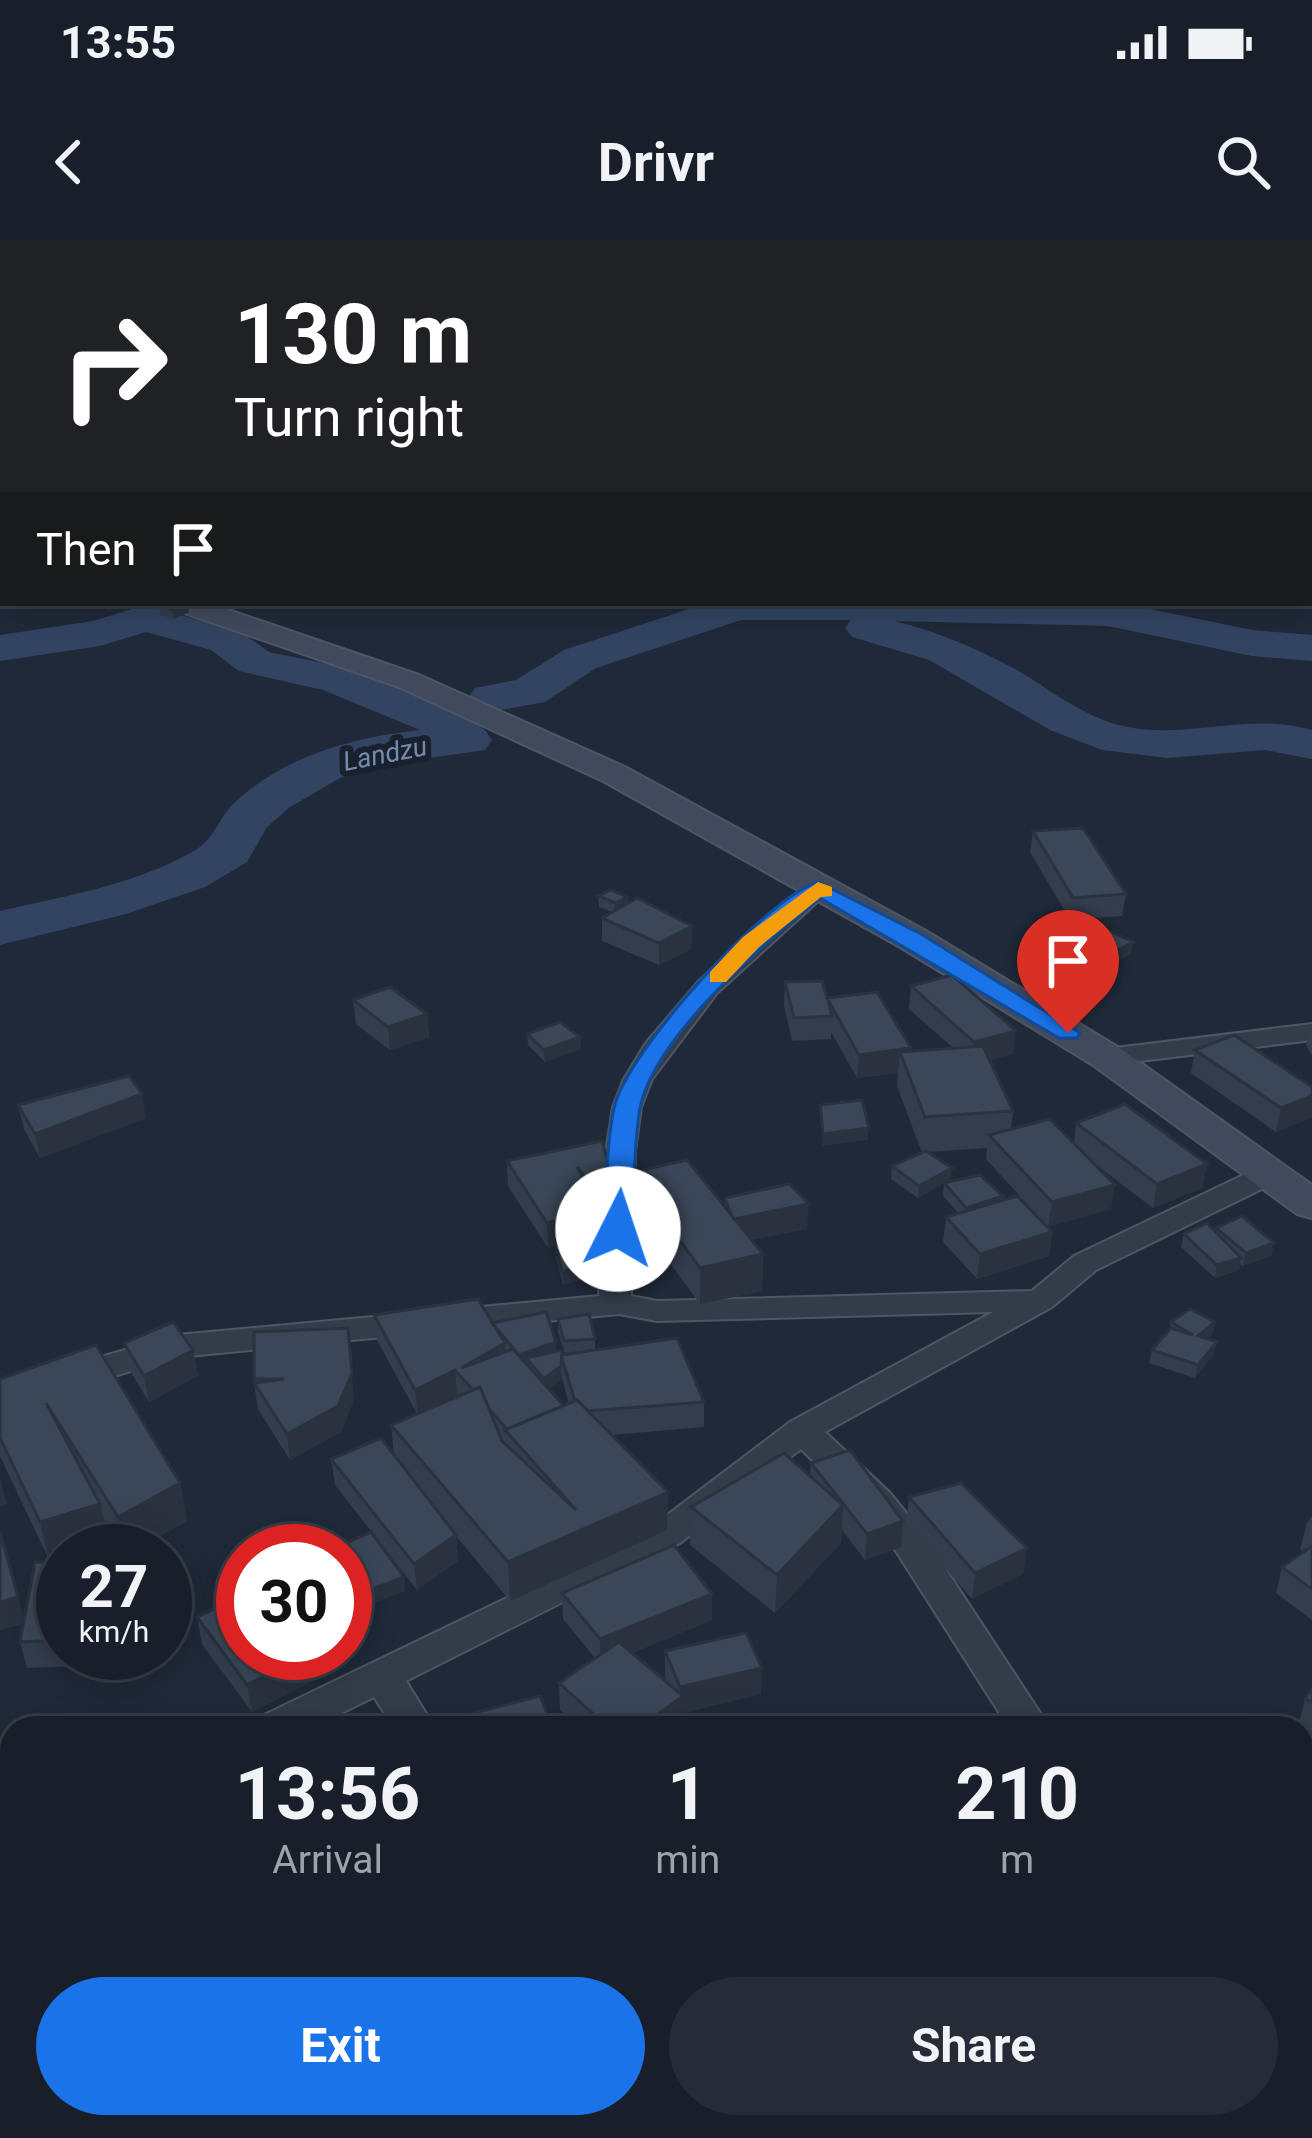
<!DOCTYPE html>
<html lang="en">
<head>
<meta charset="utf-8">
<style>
  body { margin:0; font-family:Roboto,sans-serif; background:#252c37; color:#f1f3f6; height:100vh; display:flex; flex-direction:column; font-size:45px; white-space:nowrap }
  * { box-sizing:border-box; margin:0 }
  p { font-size:39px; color:#9fa2a9 }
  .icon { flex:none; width:66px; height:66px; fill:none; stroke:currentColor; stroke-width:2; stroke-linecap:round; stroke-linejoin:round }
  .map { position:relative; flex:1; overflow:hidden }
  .drawer { position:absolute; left:0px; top:1476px; width:1314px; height:423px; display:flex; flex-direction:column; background:#181f2b; border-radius:36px 36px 0 0; box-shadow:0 6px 30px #0003,0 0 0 3px #363d47 }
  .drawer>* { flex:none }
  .hud { position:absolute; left:0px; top:0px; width:1314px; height:366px; box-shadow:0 6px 30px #0003,0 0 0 3px #363d47; background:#202124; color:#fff; overflow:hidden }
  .speed { position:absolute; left:36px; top:1284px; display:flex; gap:24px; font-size:60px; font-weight:700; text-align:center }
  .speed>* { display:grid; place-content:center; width:156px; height:156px; border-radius:50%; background:#181f2b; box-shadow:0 6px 30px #0003,0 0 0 3px #363d47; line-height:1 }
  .speed small { font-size:30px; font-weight:400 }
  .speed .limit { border:18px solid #d22; background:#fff; color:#111 }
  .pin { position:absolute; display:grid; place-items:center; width:102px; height:102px; color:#fff; margin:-123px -51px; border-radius:50% 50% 50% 0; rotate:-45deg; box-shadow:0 0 12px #0007 }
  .pin .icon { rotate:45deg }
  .me { position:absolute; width:132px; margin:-66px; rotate:4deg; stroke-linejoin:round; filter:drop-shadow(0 0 9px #0008) }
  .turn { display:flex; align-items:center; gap:42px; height:252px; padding:0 36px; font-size:54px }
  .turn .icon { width:156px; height:156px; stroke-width:2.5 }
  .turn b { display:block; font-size:84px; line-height:102px }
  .then { display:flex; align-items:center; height:114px; padding:0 36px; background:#0003; gap:24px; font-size:45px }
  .eta { display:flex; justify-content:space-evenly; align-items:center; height:204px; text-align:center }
  .eta b { font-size:72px; font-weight:700; line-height:84px }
  .primary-button { display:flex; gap:24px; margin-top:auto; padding:24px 36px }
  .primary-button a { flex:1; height:138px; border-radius:72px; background:#1a73e8; color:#fff; font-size:48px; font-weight:700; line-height:138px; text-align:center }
  .primary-button a+a { background:#252c37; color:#f1f3f6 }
  .status { display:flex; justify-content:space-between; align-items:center; height:84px; padding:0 60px; background:#181f2b; direction:ltr }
  .status svg { height:33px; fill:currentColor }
  header { display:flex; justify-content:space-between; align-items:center; height:156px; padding:0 36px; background:#181f2b; font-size:54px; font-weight:700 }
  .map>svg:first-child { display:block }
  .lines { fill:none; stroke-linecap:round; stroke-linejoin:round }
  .river { fill:#324462; fill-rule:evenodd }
  .minor-casing { stroke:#4e5664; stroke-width:4 }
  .tertiary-casing { stroke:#4e5664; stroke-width:4 }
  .secondary-casing { stroke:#4e5664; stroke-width:4 }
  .minor { fill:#333c49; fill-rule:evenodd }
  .tertiary { fill:#333c49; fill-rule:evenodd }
  .secondary { fill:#414a5d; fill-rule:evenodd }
  .wall { fill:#333d4d; fill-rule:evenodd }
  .shaded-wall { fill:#29323e }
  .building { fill:#3b4759; stroke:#29323e; stroke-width:3 }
  .route { fill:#1a73e8; stroke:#114b97; stroke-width:3 }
  .slow { fill:#f59e0b }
  .labels { text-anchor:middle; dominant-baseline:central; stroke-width:12; stroke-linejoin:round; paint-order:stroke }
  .far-water-label { font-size:27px; font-style:italic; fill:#748bb0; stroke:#19212e }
</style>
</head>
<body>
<div class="status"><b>13:55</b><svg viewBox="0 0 49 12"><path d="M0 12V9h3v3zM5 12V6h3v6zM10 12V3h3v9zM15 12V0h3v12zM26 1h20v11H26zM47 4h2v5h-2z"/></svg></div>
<header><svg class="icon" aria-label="back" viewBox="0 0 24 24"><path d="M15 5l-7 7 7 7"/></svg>Drivr<svg class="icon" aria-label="search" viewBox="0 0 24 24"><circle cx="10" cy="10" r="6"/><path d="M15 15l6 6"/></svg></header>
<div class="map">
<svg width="1312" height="1898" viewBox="0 0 1312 1898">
  <rect width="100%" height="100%" fill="#202939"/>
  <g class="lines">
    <g class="river">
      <path d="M707,363h414l131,27 60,5v26l-60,-5 -144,-30 -214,-5c46,11 87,29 128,52 31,19 62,43 97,52 64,17 129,-14 193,5v29l-47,-9 -98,8 -65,-8 -52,-20 -121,-70 -77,-23 -7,-9 6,-8h-110l-145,48 -51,34 -54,10 -16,-4 -7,-10 7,-10 41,-8 48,-30z"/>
      <path d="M145,365l96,27 28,20 83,17 100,40 33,21 7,10 -7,10 -105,15 -40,13 -50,29 -23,20 -20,35 -42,25 -79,27 -126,31v-34c65,-15 134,-26 194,-60 20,-11 24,-32 40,-48 50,-47 120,-66 186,-73l-97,-40 -84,-19 -28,-21 -65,-18 -46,14 -100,15v-26l93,-14z"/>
    </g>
    <g class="minor-casing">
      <g id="minor">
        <polygon points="818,641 830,648 827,653 717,753 652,839 641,867 635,912 631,1056 657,1061 1032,1051 1074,1016 1258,928 1280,928 1284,934 1280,940 1096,1030 1052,1067 825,1192 890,1253 920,1290 1050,1488 1009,1488 894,1308 864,1271 801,1209 680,1303 406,1441 435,1488 394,1488 374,1457 311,1488 254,1488 260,1477 621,1303 654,1285 790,1182 993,1072 657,1081 619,1074 178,1117 0,1170 0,1146 177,1095 599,1056 606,912 613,867 624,839 646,803 698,742 785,662"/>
        <polygon points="1312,784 1312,800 1107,825 1093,817 1107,809"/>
        <polygon points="12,1596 12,1633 0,1637 0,1600"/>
        <polygon points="750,1887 798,1887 803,1898 755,1898"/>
      </g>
    </g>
    <g class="tertiary-casing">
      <g id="tertiary">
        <rect x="1311" y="141" width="1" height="10"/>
        <rect x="0" y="221" width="3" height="12"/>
      </g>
    </g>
    <g class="secondary-casing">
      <polygon id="secondary" points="169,363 208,363 419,435 625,527 926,691 1121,809 1312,945 1312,978 1297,974 1093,825 900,707 603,541 399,447 173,369"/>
    </g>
    <use href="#minor" class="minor"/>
    <use href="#tertiary" class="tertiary"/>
    <use href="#secondary" class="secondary"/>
  </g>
  <g class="wall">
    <polygon points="275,0 458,0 458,3 273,3 275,2"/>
    <polygon points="159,365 189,372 174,379 160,375"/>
    <polygon points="1033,591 1126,654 1122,676 1070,680 1030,612"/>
    <polygon points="598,656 627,657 628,663 692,686 691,709 659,725 602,701 602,678 612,672 599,667"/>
    <polygon points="1087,697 1131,714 1114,723 1085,708"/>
    <polygon points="785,742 827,758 910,811 953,808 909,769 911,746 1013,814 990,820 1013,871 1011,889 1074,903 1076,883 1207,924 1202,948 1153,968 1091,921 1111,969 1048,987 986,919 987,908 928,912 950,940 945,943 1003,956 1003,961 1052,992 1049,1016 977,1039 943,1002 946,977 959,974 943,956 944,943 918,958 891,939 892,926 922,913 897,846 898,833 857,838 831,792 831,799 792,801 784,765"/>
    <polygon points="353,760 427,774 429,797 390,810 356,784"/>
    <polygon points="1309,793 1312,793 1312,815 1306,805"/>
    <polygon points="527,794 580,797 581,809 545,822 528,805"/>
    <polygon points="1195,810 1312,847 1276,892 1191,833"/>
    <polygon points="18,865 146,878 40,918 24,889"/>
    <path d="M602,901l15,75 -16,2 1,13h5l-1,35 -20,-2 1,13 -24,8 -7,-28 -1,-11 -7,2 -40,-62 -1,-25zM587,999l-3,12v9l-10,-18z"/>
    <polygon points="630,933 725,967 725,958 807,989 751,1000 763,1014 762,1051 700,1064 630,969"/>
    <polygon points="1216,988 1274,1003 1271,1016 1243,1026 1240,1024 1239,1030 1215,1038 1181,1007 1184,994 1216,992"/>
    <path d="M374,1075l118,8 71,31h2l-7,-22v-13l37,20v11l109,52v25l-92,8 56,57 -1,38 -157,71 -54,-65 2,25 -41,29 -82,-105 -4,-26 63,-3 -3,-31 26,-11 -40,-74zM562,1139l7,25 -5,2 -15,-17z"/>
    <polygon points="1171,1082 1215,1082 1212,1095 1207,1099 1214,1114 1195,1138 1149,1123 1152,1110 1170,1089"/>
    <polygon points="254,1092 354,1159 341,1192 290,1220 258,1169 254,1143"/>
    <polygon points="124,1103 193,1110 198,1136 149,1162 129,1129"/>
    <polygon points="0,1139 180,1243 187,1281 133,1311 124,1311 103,1279 109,1302 49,1320 0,1216"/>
    <polygon points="811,1223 903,1281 901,1307 865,1320 842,1290 841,1303 775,1373 690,1305 691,1267 810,1236"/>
    <polygon points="909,1257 1027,1308 1023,1334 972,1359 906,1283"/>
    <polygon points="1312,1276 1312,1380 1276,1353 1282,1327 1304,1311 1300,1309 1307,1283"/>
    <polygon points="63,1323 63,1413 151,1413 99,1425 27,1428 20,1402 24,1381"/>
    <polygon points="562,1353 712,1354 712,1380 632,1413 667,1442 665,1437 665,1411 761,1454 683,1473 683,1482 675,1488 580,1488 560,1470 559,1443 595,1418 563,1379"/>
    <polygon points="197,1377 349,1422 252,1472 202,1404"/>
    <polygon points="1312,1449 1312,1493 1298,1486 1305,1459"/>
    <polygon points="308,1887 450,1887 436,1898 402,1898 397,1889 391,1898 322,1898"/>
  </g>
  <g class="shaded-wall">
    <rect x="429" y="0" width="29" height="3"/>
    <polygon points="3,178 3,195 0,196 0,179"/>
    <rect x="0" y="234" width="3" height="18"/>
    <polygon points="0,348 3,348 3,363 15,363 15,365 0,367"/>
    <polygon points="186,363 188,363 189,372 174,379 172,369"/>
    <polygon points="627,657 628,668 615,674 615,663"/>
    <polygon points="692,686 691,709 659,725 659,703"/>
    <polygon points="1133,702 1131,714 1114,723 1116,711"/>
    <polygon points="427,774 429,797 390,810 388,787"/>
    <polygon points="1016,791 1013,814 972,825 974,802"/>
    <polygon points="580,797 581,809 545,822 544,810"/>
    <polygon points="911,808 909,832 900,812 898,833 857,838 859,815"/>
    <polygon points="142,854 146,878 40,918 35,894"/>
    <polygon points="1312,856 1312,878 1276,892 1281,868"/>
    <polygon points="869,888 868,900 822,906 823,894"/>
    <polygon points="1207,924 1202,948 1153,968 1157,944"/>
    <polygon points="952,928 950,940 918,958 919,946"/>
    <polygon points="1115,945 1111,969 1048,987 1052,962"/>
    <polygon points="616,952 617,976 601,978 602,995 548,1008 547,983 597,971 597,954"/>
    <polygon points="1003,956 1002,968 965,981 966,968"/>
    <polygon points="809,964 807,989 732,1004 732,979"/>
    <polygon points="1052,992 1049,1016 977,1039 980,1014"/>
    <polygon points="1274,1003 1271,1016 1243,1026 1246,1013"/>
    <polygon points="763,1014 762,1051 700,1064 700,1028"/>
    <polygon points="1241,1018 1239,1030 1215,1038 1217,1025"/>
    <polygon points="587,1025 587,1037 563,1045 562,1032"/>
    <polygon points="1215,1082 1212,1095 1195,1109 1198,1096"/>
    <polygon points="348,1088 354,1159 341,1192 290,1220 287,1194"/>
    <polygon points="556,1102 556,1114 526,1118 526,1125 519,1115"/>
    <polygon points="1217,1102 1214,1114 1195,1138 1198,1125"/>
    <polygon points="505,1103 506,1129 461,1128"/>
    <polygon points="193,1110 198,1136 149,1162 144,1136"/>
    <polygon points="561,1126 562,1139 544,1152 544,1139"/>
    <polygon points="455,1130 457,1155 418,1176 415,1150"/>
    <polygon points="0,1238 7,1264 0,1267"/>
    <polygon points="180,1243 187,1281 133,1311 125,1311 118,1277"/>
    <polygon points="668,1252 667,1290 510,1361 508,1322"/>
    <polygon points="100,1264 109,1302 78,1311 63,1311 63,1316 49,1320 40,1282"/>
    <polygon points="843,1265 841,1303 775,1373 777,1335"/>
    <polygon points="903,1281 901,1307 865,1320 867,1294"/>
    <polygon points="456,1295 458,1321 417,1350 414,1324"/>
    <polygon points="1027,1308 1023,1334 972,1359 975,1333"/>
    <polygon points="404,1337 405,1351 345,1374 345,1360"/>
    <polygon points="165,1353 172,1408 165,1410"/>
    <polygon points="712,1354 712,1380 601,1425 600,1399"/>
    <polygon points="18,1357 25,1384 0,1390 0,1362"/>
    <polygon points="345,1396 349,1422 252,1472 247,1445 311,1413 345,1413"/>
    <polygon points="96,1413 151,1413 99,1425"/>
    <polygon points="762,1428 761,1454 683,1473 683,1482 675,1488 639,1488 680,1458 680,1447"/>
    <polygon points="1312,1721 1307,1739 1302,1751 1302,1742"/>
    <polygon points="12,1824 12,1865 0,1867 0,1827"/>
    <polygon points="376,1887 397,1887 398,1889 391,1898 367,1898"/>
    <polygon points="414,1887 450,1887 436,1898 409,1898 408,1891"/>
  </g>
  <g class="building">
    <polygon points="18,0 48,0 67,3 11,3"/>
    <polygon points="101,0 119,0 112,3 94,3"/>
    <polygon points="138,0 174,0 160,3 147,3"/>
    <polygon points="283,0 299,0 305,1 296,3 273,3"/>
    <polygon points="299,0 316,0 324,1 305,3 305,1"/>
    <polygon points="425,0 441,0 434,3 419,2"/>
    <polygon points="1287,0 1306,0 1302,3 1283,3"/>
    <polygon points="0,80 3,81 3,96 0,96"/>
    <polygon points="164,363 186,363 172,369 159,365"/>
    <polygon points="1083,588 1126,654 1073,658 1033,591"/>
    <polygon points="611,650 627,657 615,663 598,656"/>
    <polygon points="637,658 692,686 659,703 602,678"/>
    <polygon points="1103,688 1133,702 1116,711 1087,697"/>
    <polygon points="952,735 1016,791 974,802 911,746"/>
    <polygon points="822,741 827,758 877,752 911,808 859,815 828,760 832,776 794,778 785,742"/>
    <polygon points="390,747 427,774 388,787 353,760"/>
    <polygon points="560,782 580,797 544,810 527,794"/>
    <polygon points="1234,795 1312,847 1312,856 1281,868 1195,810"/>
    <polygon points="983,806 1013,871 925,877 900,812"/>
    <polygon points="129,836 142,854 35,894 18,865"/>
    <polygon points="862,860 869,888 823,894 820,865"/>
    <polygon points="1125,864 1207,924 1157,944 1076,883"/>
    <polygon points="1050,879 1115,945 1052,962 989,895"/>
    <polygon points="602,901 616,952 597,954 577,927 601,970 547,983 507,921"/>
    <polygon points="926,911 952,928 919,946 892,926"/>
    <polygon points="687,920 763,1014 700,1028 630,933"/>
    <polygon points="980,935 1003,956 966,968 944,943"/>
    <polygon points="789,944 809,964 734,979 731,974 725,958"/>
    <polygon points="1017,956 1052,992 980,1014 946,977"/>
    <polygon points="1242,976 1274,1003 1246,1013 1216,988"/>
    <polygon points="1207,983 1241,1018 1217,1025 1184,994"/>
    <polygon points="589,990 607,991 606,1014 584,1011"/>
    <polygon points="572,1000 587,1025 562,1032 555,1004"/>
    <polygon points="478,1059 505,1103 461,1128 513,1109 564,1166 507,1189 489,1169 480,1147 473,1150 455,1130 415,1150 374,1075"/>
    <polygon points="1190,1069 1215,1082 1198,1096 1217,1102 1198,1125 1152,1110 1171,1088 1193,1095 1171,1082"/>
    <polygon points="546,1072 556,1102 519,1115 492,1083"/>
    <polygon points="589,1074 595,1099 564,1101 558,1079"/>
    <polygon points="173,1082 193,1110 144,1136 124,1103"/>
    <polygon points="348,1088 352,1133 338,1166 287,1194 254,1143 284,1139 254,1139 254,1092"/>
    <polygon points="677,1098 704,1162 588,1171 577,1160 575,1161 561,1115"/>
    <polygon points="96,1105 180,1243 118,1277 46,1163 100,1264 40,1282 0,1198 0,1139"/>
    <polygon points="562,1110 561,1126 544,1139 526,1118"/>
    <polygon points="480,1147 502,1201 576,1270 505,1190 577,1160 668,1252 508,1322 391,1185"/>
    <polygon points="381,1198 456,1295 414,1324 331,1219"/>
    <polygon points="850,1210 903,1281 867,1294 811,1223"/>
    <polygon points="784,1213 843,1265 777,1335 691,1267"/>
    <polygon points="961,1243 1027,1308 975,1333 909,1257"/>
    <polygon points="0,1292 18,1357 0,1362"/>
    <polygon points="371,1292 404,1337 345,1360 345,1329 357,1340 345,1324 345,1311 336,1311 334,1308"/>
    <polygon points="674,1305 712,1354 600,1399 562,1353"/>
    <polygon points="1312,1306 1312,1349 1282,1327"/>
    <polygon points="35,1322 63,1323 63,1400 20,1402"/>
    <polygon points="243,1356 243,1413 311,1413 247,1445 197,1377"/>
    <polygon points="746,1393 762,1428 680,1447 665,1411"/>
    <polygon points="619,1402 683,1456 639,1488 609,1488 559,1443"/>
    <polygon points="1312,1449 1312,1462 1305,1459"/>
    <polygon points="540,1456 553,1488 468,1488 462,1476"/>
    <polygon points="1302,1706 1312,1711 1312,1721 1302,1742"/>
    <polygon points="12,1717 12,1824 0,1827 0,1720"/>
    <polygon points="74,1887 101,1887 104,1898 30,1898"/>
    <polygon points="336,1887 376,1887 367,1898 351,1898"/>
  </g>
  <path class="route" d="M818,642l103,52 159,99 -3,5h-18l-239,-140c-55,44 -166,139 -180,210 -7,39 -5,82 -8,121l-14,9 -10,-2 -4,-7c3,-39 2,-83 10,-121 12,-55 151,-210 204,-226z"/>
  <polygon class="slow" points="818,642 832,647 832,656 821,657 759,707 726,742 710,742 710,732 743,697"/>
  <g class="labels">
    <g class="far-water-label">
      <text transform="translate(385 514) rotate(-11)">Landzu</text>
    </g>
  </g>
</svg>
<div class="speed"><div>27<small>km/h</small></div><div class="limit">30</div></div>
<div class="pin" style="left:1068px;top:793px;background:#d93025"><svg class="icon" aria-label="arrive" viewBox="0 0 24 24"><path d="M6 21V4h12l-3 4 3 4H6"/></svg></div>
<svg class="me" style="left:618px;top:989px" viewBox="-20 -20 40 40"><circle r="19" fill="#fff"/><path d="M0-13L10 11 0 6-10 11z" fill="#1a73e8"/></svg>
<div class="hud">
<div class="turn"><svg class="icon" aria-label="right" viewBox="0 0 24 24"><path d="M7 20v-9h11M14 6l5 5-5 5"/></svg><div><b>130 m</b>Turn right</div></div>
<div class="then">Then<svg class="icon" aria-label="arrive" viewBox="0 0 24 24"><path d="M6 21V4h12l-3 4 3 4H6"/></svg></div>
</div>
<section class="drawer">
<div class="eta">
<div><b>13:56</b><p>Arrival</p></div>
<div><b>1</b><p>min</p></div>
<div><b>210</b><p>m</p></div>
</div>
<div class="primary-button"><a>Exit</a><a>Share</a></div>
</section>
</div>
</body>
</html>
